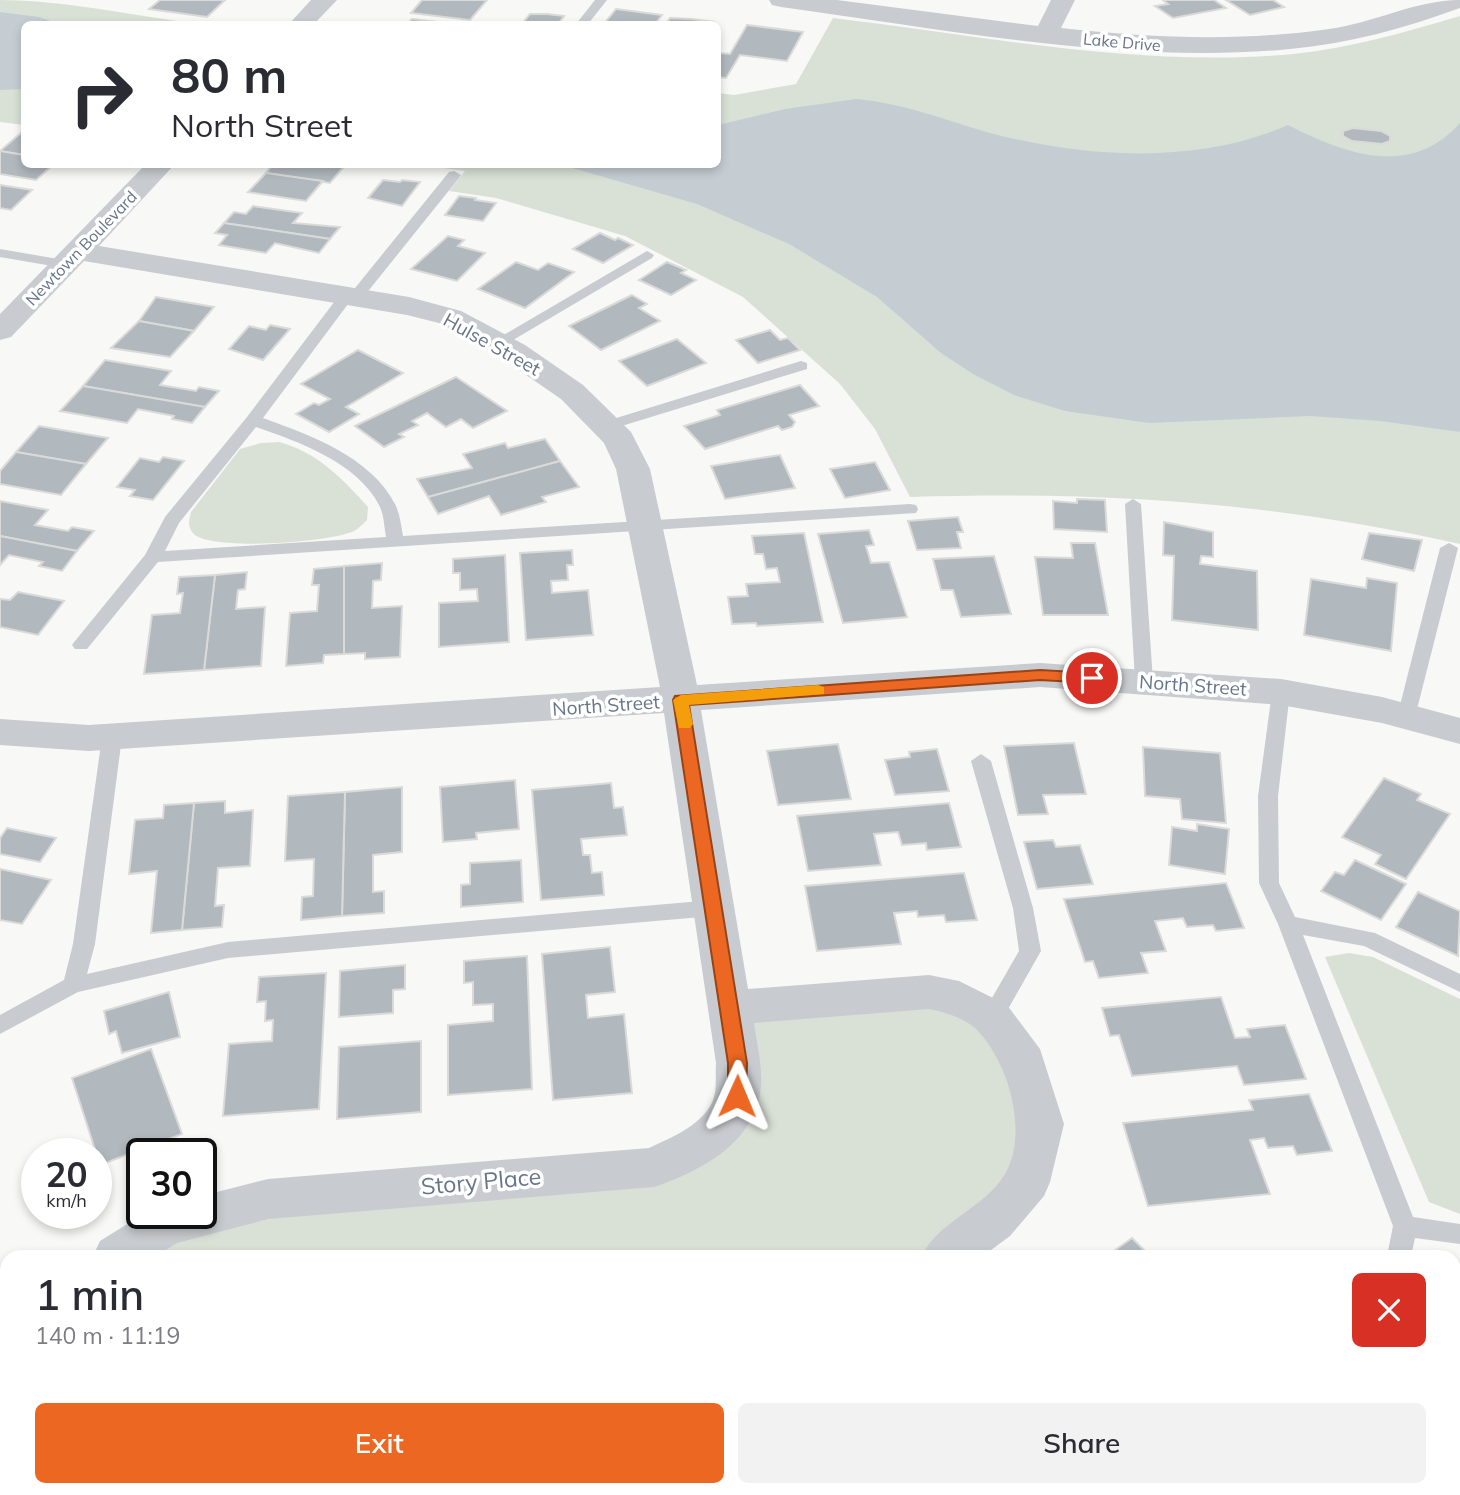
<!DOCTYPE html>
<html lang="en">
<head>
<meta charset="utf-8">
<style>
  body { margin:0; font-family:Mulish,sans-serif; background:#f2f2f3; color:#2b2b33; height:100vh; display:flex; flex-direction:column; font-size:26px; white-space:nowrap }
  * { box-sizing:border-box; margin:0 }
  p { font-size:23px; color:#7c7c81 }
  .icon { flex:none; width:38px; height:38px; fill:none; stroke:currentColor; stroke-width:2; stroke-linecap:round; stroke-linejoin:round }
  .map { position:relative; flex:1; overflow:hidden }
  .side { position:absolute; left:0px; top:1250px; width:1461px; height:247px; display:flex; flex-direction:column; background:#fff; border-radius:21px 21px 0 0; box-shadow:0 4px 10px #0003 }
  .side>* { flex:none }
  .guide { position:absolute; left:21px; top:21px; width:700px; height:147px; border-radius:10px; box-shadow:0 4px 10px #0003; background:#fff; color:#2b2b33; overflow:hidden }
  .speed { position:absolute; left:21px; top:1138px; display:flex; gap:14px; font-size:35px; font-weight:700; text-align:center }
  .speed>* { display:grid; place-content:center; width:91px; height:91px; border-radius:50%; background:#fff; box-shadow:0 4px 10px #0003; line-height:1 }
  .speed small { font-size:18px; font-weight:400 }
  .speed .limit { border:4px solid #111; border-radius:10px; background:#fff; color:#111 }
  .pin { position:absolute; display:grid; place-items:center; width:60px; height:60px; color:#fff; margin:-30px; border:4px solid #fff; border-radius:50%; box-shadow:0 2px 7px #0007 }
  .me { position:absolute; width:77px; margin:-38px; rotate:1deg; stroke-linejoin:round; filter:drop-shadow(0 0 5px #0008) }
  .turn { display:flex; align-items:center; gap:24px; height:147px; padding:0 35px; font-size:32px }
  .turn .icon { width:91px; height:91px; stroke-width:2.5 }
  .turn b { display:block; font-size:49px; line-height:60px }
  .round { display:grid; place-items:center; flex:none; width:74px; height:74px; border-radius:10px; background:#f2f2f3 }
  .overview { display:flex; align-items:center; justify-content:space-between; height:119px; padding:0 35px }
  h1 { font-size:42px; font-weight:600; line-height:52px }
  .button { display:flex; gap:14px; margin-top:auto; padding:14px 35px }
  .button a { flex:1; height:80px; border-radius:10px; background:#ec6822; color:#fff; font-size:28px; font-weight:600; line-height:80px; text-align:center }
  .button a+a { background:#f2f2f3; color:#2b2b33 }
  .map>svg:first-child { display:block }
  .green { fill:#d9e1d6 }
  .water { fill:#c5cdd3 }
  .building { fill:#b1b8be; stroke:#dadad8; stroke-width:2 }
  .lines { fill:none; stroke-linecap:round; stroke-linejoin:round }
  .service { fill:#c8cbcf; fill-rule:evenodd }
  .minor { fill:#c8cbcf; fill-rule:evenodd }
  .route { fill:#ec6822; stroke:#994416; stroke-width:2 }
  .slow { fill:#f59e0b }
  .labels { text-anchor:middle; dominant-baseline:central; stroke-width:7; stroke-linejoin:round; paint-order:stroke }
  .far-street-label { font-size:16px; fill:#667588; stroke:#fff }
  .street-label { font-size:19px; fill:#667588; stroke:#fff }
  .near-street-label { font-size:23px; fill:#667588; stroke:#fff }
</style>
</head>
<body>
<div class="map">
<svg width="1460" height="1495" viewBox="0 0 1460 1495">
  <rect width="100%" height="100%" fill="#f8f8f6"/>
  <g class="green">
    <path d="M0,0c64,0 135,16 200,24h-176v101l-24,-3z"/>
    <path d="M1460,16v528c-188,-42 -358,-53 -550,-47l-35,-68 -35,-45 -97,-87 -118,-61 -129,-38 -47,-7 16,-20 -43,-6 296,-1v-71l16,2 62,-11 37,-66c151,18 309,50 461,36 57,-6 112,-22 166,-38z"/>
    <path d="M279,442c38,10 64,37 89,65l-1,13c-4,4 -9,9 -13,11 -22,11 -146,21 -161,2 -6,-7 -4,-13 -2,-21l49,-63 21,-6z"/>
    <polygon points="1349,953 1373,957 1460,999 1460,1214 1429,1202 1325,957"/>
    <polygon points="959,998 1033,1093 993,1222 946,1256 117,1256 164,1226 654,1167 726,1119 729,1008"/>
    <polygon points="7,1489 483,1489 430,1495 6,1495"/>
  </g>
  <g class="water">
    <polygon points="0,12 39,17 59,24 24,24 24,89 0,90"/>
    <path d="M856,99c47,4 89,21 134,34 94,25 208,32 298,-8 59,30 123,53 172,-2v309l-80,-11 -70,-5 -161,7 -84,-12 -51,-16 -41,-21 -32,-21 -64,-56 -88,-53 -92,-40 -135,-39 156,-1v-39l67,-16z"/>
  </g>
  <g class="building">
    <polygon points="160,0 225,0 207,17 149,9"/>
    <polygon points="422,0 487,0 470,20 411,13"/>
    <polygon points="1163,0 1214,0 1226,8 1173,18 1155,6 1168,4"/>
    <polygon points="1226,0 1273,0 1284,7 1250,15"/>
    <polygon points="616,9 662,15 655,24 604,24"/>
    <polygon points="530,14 547,14 564,16 558,24 522,24"/>
    <polygon points="670,18 691,19 715,22 666,24"/>
    <polygon points="412,19 455,24 407,24"/>
    <polygon points="747,25 803,32 787,61 740,55 726,78 718,77 718,57 720,53 730,54"/>
    <polygon points="1353,128 1381,131 1390,136 1390,141 1382,144 1352,141 1343,136 1343,131"/>
    <polygon points="22,132 24,132 24,155 0,151"/>
    <polygon points="0,151 24,155 24,164 54,164 36,180 0,174"/>
    <polygon points="273,164 346,164 330,183 266,173"/>
    <polygon points="266,173 323,181 306,201 248,192"/>
    <polygon points="383,180 400,182 402,180 420,182 402,206 368,198"/>
    <polygon points="0,185 32,190 11,210 0,208"/>
    <polygon points="459,196 476,198 475,200 496,203 483,221 445,215"/>
    <polygon points="253,206 302,213 293,223 340,227 330,239 224,223 234,212 246,214"/>
    <polygon points="224,223 330,239 319,253 275,243 266,253 219,245 227,235 215,233"/>
    <polygon points="600,233 615,240 618,238 633,245 603,263 573,249"/>
    <polygon points="448,236 464,240 458,246 485,253 457,281 411,269"/>
    <polygon points="516,262 538,270 548,263 574,272 525,308 478,289"/>
    <polygon points="667,262 686,270 681,273 696,280 671,295 639,280"/>
    <polygon points="632,295 647,304 639,308 660,321 601,350 569,326"/>
    <polygon points="156,297 214,307 194,331 139,321"/>
    <polygon points="139,321 194,331 170,357 111,348"/>
    <polygon points="270,325 290,329 263,360 229,349 249,326 266,330"/>
    <polygon points="770,330 780,340 788,338 800,350 758,363 736,340"/>
    <polygon points="677,339 706,363 647,386 619,361"/>
    <polygon points="358,350 403,373 346,407 359,414 329,432 296,414 314,403 319,405 330,399 301,384"/>
    <polygon points="105,360 171,371 160,385 196,391 199,387 219,391 205,407 83,386"/>
    <polygon points="456,377 507,411 473,428 461,419 446,427 427,413 412,421 418,425 399,434 404,437 384,447 355,426"/>
    <polygon points="800,385 819,406 789,415 795,422 792,427 782,430 778,426 705,449 684,426 720,415 717,410"/>
    <polygon points="83,386 205,407 192,423 172,419 174,416 138,409 127,423 60,411"/>
    <polygon points="39,426 108,438 86,464 16,452"/>
    <polygon points="545,439 560,461 428,497 417,479 472,468 463,454 505,443 508,448"/>
    <polygon points="16,452 86,464 61,495 0,484 0,471"/>
    <polygon points="780,455 795,488 725,499 711,466"/>
    <polygon points="163,457 184,461 153,500 130,496 135,490 117,487 140,458 159,462"/>
    <polygon points="560,461 579,487 542,497 546,502 501,515 489,496 438,514 428,497"/>
    <polygon points="875,462 890,490 845,498 830,469"/>
    <polygon points="1077,499 1105,500 1107,532 1054,529 1053,501 1077,503"/>
    <polygon points="0,501 48,510 35,525 68,531 72,527 94,531 77,551 0,536"/>
    <polygon points="958,517 963,532 957,532 961,548 917,550 908,521"/>
    <polygon points="1164,522 1213,532 1213,557 1201,556 1200,564 1257,571 1258,630 1172,620 1174,556 1163,555"/>
    <polygon points="869,530 874,545 866,546 871,563 889,562 907,617 843,623 818,534"/>
    <polygon points="804,533 823,622 757,626 756,623 732,624 728,597 748,596 746,584 780,582 777,568 766,569 763,554 755,554 752,536"/>
    <polygon points="1369,533 1422,540 1414,571 1362,559"/>
    <polygon points="0,536 77,551 62,571 39,566 43,562 9,555 0,565"/>
    <polygon points="1071,543 1095,543 1108,615 1043,615 1035,557 1073,558"/>
    <polygon points="572,550 573,565 567,565 568,580 551,581 552,593 588,590 593,635 526,640 520,553"/>
    <polygon points="505,555 509,642 439,647 439,603 478,601 477,589 460,590 460,573 453,573 453,559"/>
    <polygon points="994,556 1011,614 961,617 953,590 941,590 933,559"/>
    <polygon points="382,563 381,580 373,581 372,608 402,606 400,657 365,659 365,653 344,654 344,566"/>
    <polygon points="344,566 344,654 324,655 323,663 286,666 290,613 317,611 319,585 312,585 314,569"/>
    <polygon points="247,572 245,589 238,590 236,609 265,607 261,666 204,670 215,575"/>
    <polygon points="215,575 204,670 144,674 152,615 180,613 183,593 177,594 179,577"/>
    <polygon points="1367,578 1397,583 1391,651 1304,635 1311,579 1366,588"/>
    <polygon points="18,592 64,601 38,635 0,627 0,599 10,600"/>
    <polygon points="1074,743 1086,794 1043,795 1048,814 1018,815 1004,746"/>
    <polygon points="838,744 851,799 778,805 767,751"/>
    <polygon points="1143,747 1220,753 1226,823 1182,819 1180,799 1145,796"/>
    <polygon points="937,749 949,791 895,795 885,760 910,757 909,752"/>
    <polygon points="1384,778 1421,794 1417,800 1450,814 1406,879 1375,864 1381,855 1342,837"/>
    <polygon points="515,780 519,829 476,833 477,839 443,842 440,787"/>
    <polygon points="611,783 614,808 623,807 627,835 581,839 583,855 590,855 592,873 602,872 604,895 541,900 532,790"/>
    <polygon points="402,787 402,852 373,855 373,892 384,891 384,913 342,916 345,792"/>
    <polygon points="345,792 342,916 301,920 302,897 313,896 314,859 285,861 288,796"/>
    <polygon points="225,801 225,813 253,810 250,866 218,868 215,906 224,905 222,927 182,930 194,803"/>
    <polygon points="194,803 182,930 151,933 157,871 129,874 135,820 163,818 164,805"/>
    <polygon points="949,803 961,847 927,850 926,843 902,845 898,832 874,834 881,865 808,871 797,816"/>
    <polygon points="1197,824 1229,829 1225,874 1169,865 1172,827 1197,831"/>
    <polygon points="7,828 56,838 40,862 0,854 0,838"/>
    <polygon points="1053,840 1056,847 1080,845 1093,884 1037,889 1024,842"/>
    <polygon points="521,860 523,902 461,907 461,885 470,884 470,863"/>
    <polygon points="1355,860 1406,884 1381,920 1321,891 1335,872 1344,875"/>
    <polygon points="0,869 51,880 22,924 0,920"/>
    <polygon points="964,873 977,920 946,922 944,915 918,917 917,911 894,913 901,944 817,951 805,886"/>
    <polygon points="1226,883 1244,928 1216,931 1213,925 1187,927 1183,918 1155,921 1166,951 1141,953 1148,973 1099,978 1093,961 1085,962 1064,899"/>
    <polygon points="1418,892 1460,911 1458,956 1396,927"/>
    <polygon points="610,947 615,992 586,995 588,1018 624,1014 632,1093 553,1100 542,954"/>
    <polygon points="527,956 532,1089 448,1095 448,1025 493,1021 493,1004 473,1005 473,982 464,983 464,961"/>
    <polygon points="405,965 405,989 393,990 393,1013 339,1017 340,971"/>
    <polygon points="326,973 319,1109 223,1116 229,1044 272,1041 273,1020 265,1021 266,1001 257,1002 259,977"/>
    <polygon points="169,992 180,1037 122,1053 116,1031 109,1034 104,1011"/>
    <polygon points="1221,997 1235,1038 1250,1037 1247,1029 1285,1025 1306,1079 1244,1085 1237,1066 1132,1076 1119,1035 1110,1036 1102,1008"/>
    <polygon points="421,1041 421,1112 337,1119 339,1047"/>
    <polygon points="151,1049 182,1134 100,1165 72,1078"/>
    <polygon points="1309,1094 1332,1151 1297,1155 1293,1146 1268,1148 1264,1138 1250,1140 1270,1194 1148,1206 1123,1123 1253,1110 1249,1100"/>
    <polygon points="1132,1238 1150,1256 1107,1256"/>
    <polygon points="943,1489 984,1489 976,1495 948,1495"/>
    <polygon points="1049,1489 1071,1489 1077,1495 1041,1495"/>
  </g>
  <g class="lines">
    <g class="service">
      <polygon points="595,0 607,0 588,24 576,24"/>
      <path d="M454,171l7,4 -2,3 -98,122h-10l-88,118c47,17 108,39 132,86 5,10 6,21 8,32l507,-32 6,1 2,4 -2,4 -758,49 -71,87h-12l-3,-4 3,-4 70,-86 20,-38 82,-100 94,-124h10l98,-121zM256,427c41,14 102,36 123,78 5,9 5,21 7,32l-221,14 14,-28z"/>
      <polygon points="0,249 64,260 71,264 64,268 0,257"/>
      <polygon points="647,251 654,255 652,258 503,346 498,348 490,343"/>
      <polygon points="801,361 807,363 807,369 612,429 600,429 598,426 600,423"/>
      <polygon points="1133,499 1141,504 1153,681 1144,687 1135,681 1125,504"/>
      <polygon points="1449,543 1458,548 1415,717 1406,723 1397,717 1440,548"/>
      <polygon points="1281,686 1290,692 1278,796 1279,883 1295,917 1375,933 1460,974 1460,992 1364,946 1303,935 1413,1217 1460,1224 1460,1244 1415,1238 1411,1256 1387,1256 1393,1226 1278,924 1259,883 1258,796 1272,692"/>
      <polygon points="112,730 122,737 95,944 87,974 228,942 713,900 720,902 723,908 720,914 713,916 228,958 78,992 0,1034 0,1015 64,980 73,944 102,737"/>
      <polygon points="981,754 991,761 1033,908 1041,951 1000,1023 992,1026 984,1023 981,1017 1019,951 1013,908 971,761"/>
      <polygon points="858,1489 887,1489 889,1495 860,1495"/>
      <polygon points="1234,1489 1265,1489 1263,1495 1232,1495"/>
    </g>
    <g class="minor">
      <polygon points="311,0 337,0 314,24 289,24"/>
      <path d="M769,0h68l201,26 13,-26h24l-14,28c90,10 179,14 268,1 45,-6 87,-29 131,-29v8c-55,20 -112,36 -170,41 -163,16 -347,-20 -509,-42l-9,-2z"/>
      <path d="M146,164h29l-76,82 310,51 52,14 64,34 58,40 48,47 19,37 47,216 343,-22 241,16 101,18 78,21v26l-78,-21 -101,-18 -241,-18 -339,23 47,279 181,-14 30,6 48,24 33,44 24,75 -14,58 -6,14 -34,40 -27,20h-61c16,-35 62,-47 83,-82 24,-41 4,-111 -28,-144 -12,-12 -32,-18 -48,-21l-175,14c3,23 10,48 6,71 -10,52 -60,77 -106,93l-386,32 -91,24 -21,13h-63l7,-15 45,-28h56v-17l67,-17 381,-31c23,-11 57,-24 65,-51 3,-11 1,-23 2,-34l-52,-350 -575,38 -89,-6v-26l89,6 571,-38 -44,-218 -12,-26 -43,-44 -58,-40 -64,-36 -32,-8 -323,-54 -73,76 -11,3v-26z"/>
      <polygon points="7,1454 7,1489 33,1489 32,1495 0,1495 0,1457"/>
      <polygon points="406,1489 509,1489 507,1495 404,1495"/>
    </g>
  </g>
  <polygon class="route" points="1040,670 1092,673 1100,678 1092,683 1040,680 689,705 747,1063 746,1096 737,1104 730,1101 728,1096 728,1063 673,700 675,696"/>
  <polygon class="slow" points="818,685 824,687 824,694 689,705 693,724 690,728 679,728 673,700 681,695"/>
  <g class="labels">
    <g class="far-street-label">
      <text transform="translate(1122 42) rotate(5)">Lake Drive</text>
      <text transform="translate(81 248) rotate(-46)">Newtown Boulevard</text>
    </g>
    <g class="street-label">
      <text transform="translate(492 344) rotate(29)">Hulse Street</text>
      <text transform="translate(1193 685) rotate(4)">North Street</text>
      <text transform="translate(606 705) rotate(-4)">North Street</text>
    </g>
    <g class="near-street-label">
      <text transform="translate(481 1181) rotate(-5)">Story Place</text>
    </g>
  </g>
</svg>
<div class="speed"><div>20<small>km/h</small></div><div class="limit">30</div></div>
<div class="pin" style="left:1092px;top:678px;background:#d93025"><svg class="icon" aria-label="arrive" viewBox="0 0 24 24"><path d="M6 21V4h12l-3 4 3 4H6"/></svg></div>
<svg class="me" style="left:737px;top:1096px" viewBox="-20 -20 40 40"><path d="M0-17L14 15 0 8-14 15z" fill="#ec6822" stroke="#fff" stroke-width="4"/></svg>
<div class="guide">
<div class="turn"><svg class="icon" aria-label="right" viewBox="0 0 24 24"><path d="M7 20v-9h11M14 6l5 5-5 5"/></svg><div><b>80 m</b>North Street</div></div>
</div>
<section class="side">
<div class="overview"><div><h1>1 min</h1><p>140 m · 11:19</p></div><a class="round" style="background:#d93025;color:#fff"><svg class="icon" aria-label="close" viewBox="0 0 24 24"><path d="M6 6l12 12M18 6L6 18"/></svg></a></div>
<div class="button"><a>Exit</a><a>Share</a></div>
</section>
</div>
</body>
</html>
